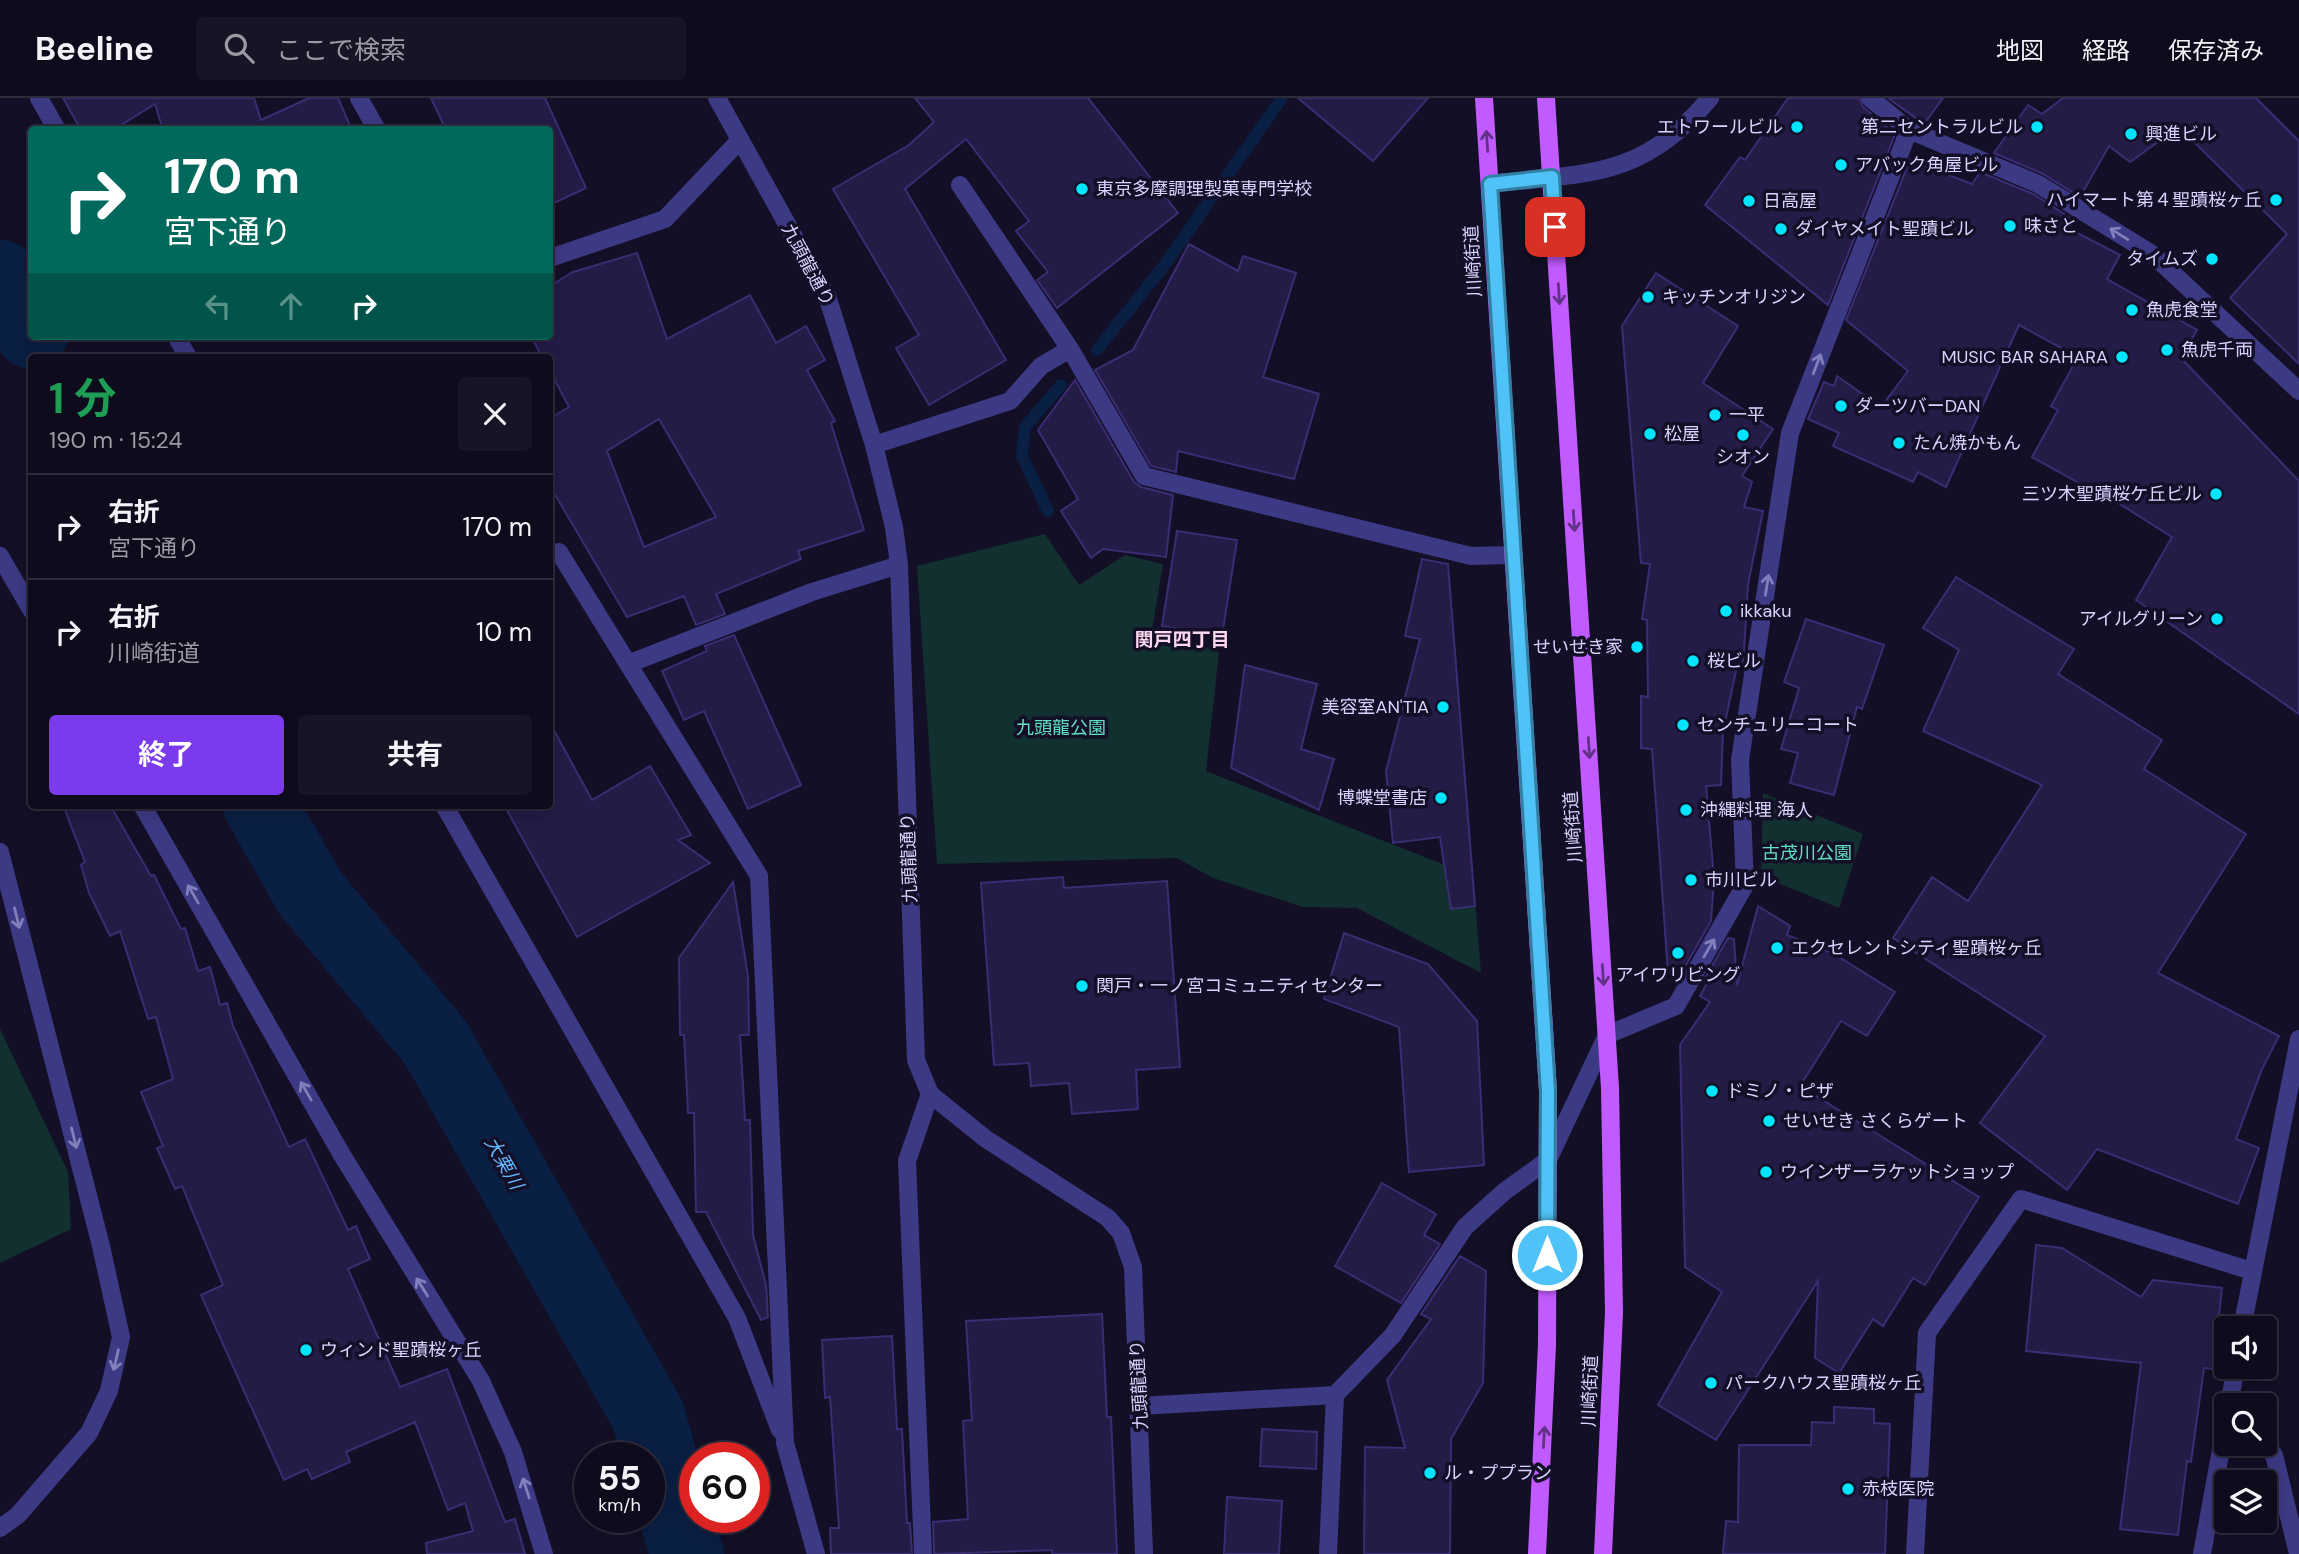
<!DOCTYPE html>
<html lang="ja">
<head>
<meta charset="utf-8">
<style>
  body { margin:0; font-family:"DM Sans","Noto Sans JP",sans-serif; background:#171425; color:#f1f3f6; height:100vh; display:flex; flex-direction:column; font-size:26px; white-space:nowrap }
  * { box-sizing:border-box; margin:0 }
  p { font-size:23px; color:#9b9ba3 }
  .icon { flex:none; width:38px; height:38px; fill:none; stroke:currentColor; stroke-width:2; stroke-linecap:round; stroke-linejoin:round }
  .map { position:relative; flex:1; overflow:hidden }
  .side { position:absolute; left:28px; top:256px; width:525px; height:455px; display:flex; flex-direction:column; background:#0e0b1c; border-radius:7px; box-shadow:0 4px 18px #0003,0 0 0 2px #2e2b3b }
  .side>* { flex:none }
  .top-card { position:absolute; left:28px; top:28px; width:525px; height:214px; border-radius:7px; box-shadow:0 4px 18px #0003,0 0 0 2px #2e2b3b; background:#00695c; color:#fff; overflow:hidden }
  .tools { position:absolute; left:2214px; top:1218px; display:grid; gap:14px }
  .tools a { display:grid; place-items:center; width:63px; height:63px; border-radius:7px; background:#0e0b1c; box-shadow:0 4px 18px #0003,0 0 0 2px #2e2b3b; font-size:35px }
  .speed { position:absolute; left:574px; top:1344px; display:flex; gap:14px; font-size:35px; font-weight:700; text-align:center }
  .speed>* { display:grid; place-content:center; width:91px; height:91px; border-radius:50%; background:#0e0b1c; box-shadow:0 4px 18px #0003,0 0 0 2px #2e2b3b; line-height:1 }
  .speed small { font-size:18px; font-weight:400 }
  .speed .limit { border:10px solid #d22; background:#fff; color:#111 }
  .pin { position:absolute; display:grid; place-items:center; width:60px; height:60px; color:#fff; margin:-30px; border-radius:14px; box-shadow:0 4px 10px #0006 }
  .me { position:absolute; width:77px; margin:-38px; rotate:0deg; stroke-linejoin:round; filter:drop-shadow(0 0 5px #0008) }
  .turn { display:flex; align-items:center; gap:24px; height:147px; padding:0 21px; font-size:32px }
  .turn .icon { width:91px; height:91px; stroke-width:2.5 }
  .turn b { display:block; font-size:49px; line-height:60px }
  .lanes { display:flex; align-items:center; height:66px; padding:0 21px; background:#0003; justify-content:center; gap:35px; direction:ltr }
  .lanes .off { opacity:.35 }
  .round { display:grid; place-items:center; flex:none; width:74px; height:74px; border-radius:7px; background:#171425 }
  .overview { display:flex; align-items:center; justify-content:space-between; height:119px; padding:0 21px }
  h1 { font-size:42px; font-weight:700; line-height:52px; color:#1e9e55 }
  .button { display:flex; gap:14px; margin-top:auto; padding:14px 21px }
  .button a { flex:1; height:80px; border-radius:7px; background:#7c3aed; color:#fff; font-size:28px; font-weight:700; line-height:80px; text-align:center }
  .button a+a { background:#171425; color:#f1f3f6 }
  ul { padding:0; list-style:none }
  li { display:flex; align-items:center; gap:21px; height:105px; padding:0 21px; border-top:2px solid #2e2b3b }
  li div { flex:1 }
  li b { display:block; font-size:26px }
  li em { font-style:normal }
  header { display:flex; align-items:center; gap:42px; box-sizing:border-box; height:98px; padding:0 35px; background:#0e0b1c; border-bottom:2px solid #2e2b3b }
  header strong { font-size:33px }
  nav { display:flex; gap:38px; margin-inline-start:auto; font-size:24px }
  .search { width:490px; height:63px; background:#171425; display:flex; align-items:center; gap:18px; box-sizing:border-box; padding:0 24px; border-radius:7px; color:#9b9ba3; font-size:26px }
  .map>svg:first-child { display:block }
  .green { fill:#12302f }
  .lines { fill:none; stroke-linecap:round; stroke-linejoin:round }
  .stream { stroke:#0a1f44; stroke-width:12 }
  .river { stroke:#0a1f44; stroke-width:74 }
  .building { fill:#241b47; stroke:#3b2d73; stroke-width:2; fill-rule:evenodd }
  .minor { stroke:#3d3a85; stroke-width:18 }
  .major { stroke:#c25bff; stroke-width:18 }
  .oneway { stroke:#623188 }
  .oneway2 { stroke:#837fbc }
  .route-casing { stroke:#337fa1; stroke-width:18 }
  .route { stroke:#4fc3f7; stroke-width:12 }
  .poi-dot { fill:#00e5ff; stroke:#130f26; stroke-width:2.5 }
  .labels { text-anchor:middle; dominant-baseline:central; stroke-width:7; stroke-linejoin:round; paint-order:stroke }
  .poi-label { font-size:18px; fill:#d9d4ff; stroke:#130f26; text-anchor:start }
  .street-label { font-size:18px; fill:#d9d4ff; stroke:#130f26 }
  .park-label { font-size:18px; fill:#5fe0c0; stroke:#130f26 }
  .neighbourhood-label { font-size:19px; font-weight:bold; fill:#ffd6f0; stroke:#130f26 }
  .water-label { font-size:19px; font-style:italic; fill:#62b6ff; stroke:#130f26 }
</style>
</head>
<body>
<header>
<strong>Beeline</strong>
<div class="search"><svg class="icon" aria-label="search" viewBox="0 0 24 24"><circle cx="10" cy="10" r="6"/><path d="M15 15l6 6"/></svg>ここで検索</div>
<nav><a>地図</a><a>経路</a><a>保存済み</a></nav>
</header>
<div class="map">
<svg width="2299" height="1456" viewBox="0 0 2299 1456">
  <rect width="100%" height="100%" fill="#130f26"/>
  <g class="green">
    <polygon points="1045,436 1079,487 1125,457 1163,466 1152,532 1219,554 1206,673 1473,778 1481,875 1357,810 1303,809 1213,780 1177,760 937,766 917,468"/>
    <polygon points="1763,695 1863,736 1839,810 1761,778"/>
    <polygon points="0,931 68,1074 71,1131 0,1165"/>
  </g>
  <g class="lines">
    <g class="stream">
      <polyline points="1097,252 1163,169 1282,0"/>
      <polyline points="1048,413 1022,358 1025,329 1061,287"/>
    </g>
    <g class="river">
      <polyline points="0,179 32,234"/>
      <polyline points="260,707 310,795 435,944 648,1317 687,1456"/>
    </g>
  </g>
  <g class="building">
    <polygon points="63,0 254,0 261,22 309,0 338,0 352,32 163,32 155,6 113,32 81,32"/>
    <polygon points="431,0 545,0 586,90 550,107 550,32 446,32"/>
    <polygon points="915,0 1088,0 1178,115 1057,210 1037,182 1048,174 1016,133 1029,123 966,41 905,91 1006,262 929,307 896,250 919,237 833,91 909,47 934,24"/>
    <polygon points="1298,0 1428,0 1373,63"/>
    <polygon points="1788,0 1859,0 1863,9 1895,36 1828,207 1705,107 1740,59 1745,62"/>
    <polygon points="1888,0 1943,0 1924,26"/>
    <polygon points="2063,0 2256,0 2299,43 2299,266 2230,200 2287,136 2179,29 2130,64 2109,48 2080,99 2043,76 1994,55 2028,7 2042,16"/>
    <polygon points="1910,62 1972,86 1980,74 2033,96 2069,119 2064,128 2120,157 2107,181 2197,232 2181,260 2299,383 2299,616 2136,502 2172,439 2099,393 2097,395 2032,359 2058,312 2051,308 2078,259 2019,227 1946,389 1918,374 1913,384 1833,348 1839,335 1808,321 1824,284 1834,288 1837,278 1881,309 1908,273 1846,222"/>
    <polygon points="1189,146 1238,173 1243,158 1296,175 1263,279 1319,296 1294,381 1178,353 1176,374 1151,368 1095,272 1133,252"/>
    <path d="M637,155l30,86 83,-44 26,48 30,-17 19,34 -18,10 28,51 -4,2 33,107 -66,21 3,8 -85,35 9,20 -29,11 -12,-29 -57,21 -77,-131v-68l19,-11 -19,-36v-14h-8l-11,-21h19v-50l23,-14zM659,321l57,98 -72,30 -37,-96z"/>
    <polygon points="1656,175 1738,228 1703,285 1773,331 1742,378 1752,384 1744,409 1763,413 1748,486 1743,570 1737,568 1723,634 1721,687 1706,688 1714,780 1711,823 1681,876 1668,875 1652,651 1641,650 1641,598 1648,599 1647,522 1642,521 1650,466 1641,465 1622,228"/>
    <polygon points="1075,282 1134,384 1141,389 1173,397 1166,459 1103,451 1091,460 1061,413 1078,401 1038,332"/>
    <polygon points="1177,433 1237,442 1222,538 1162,528"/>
    <polygon points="1422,461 1448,466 1475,808 1451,811 1440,739 1393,745 1386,673 1420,541 1405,538"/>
    <polygon points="1956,479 2074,551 2058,576 2162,642 2144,671 2246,736 2158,875 2279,938 2262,971 2236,1041 2259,1050 2238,1106 2097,1051 2067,1092 1980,1025 2045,938 1893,840 1932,779 1968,803 2042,687 1923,633 1959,552 1923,530"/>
    <polygon points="1806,521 1884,547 1862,611 1857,609 1834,697 1790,685 1798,655 1781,651 1799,590 1784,584"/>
    <polygon points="734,537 801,687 748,711 704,613 684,622 662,573 707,553 705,548"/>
    <polygon points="1245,567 1317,586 1301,651 1334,661 1319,712 1231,670"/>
    <polygon points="550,625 592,702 650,668 691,737 678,742 710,765 577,839 504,707 550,707"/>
    <polygon points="63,707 110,707 151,778 154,777 181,831 185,830 198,873 210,869 220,907 227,905 233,928 289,1049 305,1041 348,1132 356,1128 370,1161 348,1171 400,1289 447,1271 505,1424 515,1421 525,1456 427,1456 426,1445 473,1433 465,1405 448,1412 415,1324 346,1354 350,1364 312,1381 307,1371 284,1382 201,1197 223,1187 182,1088 175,1091 157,1050 163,1048 141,994 173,981 156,919 148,921 120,833 110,838 89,795 81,767 85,764"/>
    <polygon points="1063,779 1064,790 1167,783 1180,969 1136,972 1138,1011 1072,1016 1069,985 1031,988 1029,965 994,967 981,785"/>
    <polygon points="733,784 748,878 749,937 740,937 745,1022 750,1022 753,1137 766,1187 768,1219 761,1222 706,1114 696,1114 694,1015 688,1015 684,937 680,937 679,860"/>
    <polygon points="1758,808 1790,828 1787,837 1834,856 1895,894 1867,938 1841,923 1800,988 1979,1099 1925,1187 1913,1180 1883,1228 1873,1221 1839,1275 1815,1260 1818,1183 1716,1342 1658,1307 1722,1194 1685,1169 1680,947 1710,904 1700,898 1710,880 1705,880 1728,840 1734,841 1737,887"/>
    <polygon points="1344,835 1428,866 1477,923 1484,1067 1409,1074 1399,929 1324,901"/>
    <polygon points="1382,1085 1436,1116 1424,1137 1440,1146 1401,1205 1335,1168"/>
    <polygon points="2036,1147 2062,1150 2141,1199 2153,1182 2222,1190 2213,1271 2204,1270 2191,1364 2187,1363 2178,1437 2120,1431 2141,1265 2026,1253"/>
    <polygon points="1460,1158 1486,1173 1483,1285 1451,1341 1450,1456 1364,1456 1365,1349 1405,1350 1387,1282 1431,1221 1421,1216"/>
    <polygon points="1102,1216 1107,1319 1111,1319 1117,1456 1052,1456 1052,1452 934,1456 933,1424 968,1421 963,1323 972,1322 966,1223"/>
    <polygon points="892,1238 897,1331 902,1331 907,1425 910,1425 912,1456 831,1456 830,1430 839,1430 830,1299 825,1300 822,1242"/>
    <polygon points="1834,1309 1874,1311 1874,1325 1890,1326 1885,1456 1723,1456 1726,1423 1738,1424 1739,1347 1811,1347 1812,1324 1834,1325"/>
    <polygon points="1262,1331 1317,1334 1316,1371 1260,1368"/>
    <polygon points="1227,1399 1282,1403 1279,1456 1224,1456"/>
  </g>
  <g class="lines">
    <g class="minor">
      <polyline points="39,0 57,32"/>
      <polyline points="359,0 377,32"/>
      <polyline points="717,0 827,198 874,347 894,429 899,467 916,962 930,996 986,1041 1108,1120 1121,1135 1133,1169 1144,1456"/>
      <polyline points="1870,0 1909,32 2038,86 2152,156 2299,293"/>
      <path d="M1490,86c96,-11 153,-5 220,-86"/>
      <polyline points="960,87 1070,251 1144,378 1471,458 1513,457"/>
      <polyline points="550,160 665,121 740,42"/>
      <polyline points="176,238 188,259"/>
      <polyline points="874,347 1010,303 1041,268 1070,251"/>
      <polyline points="559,454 759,778 785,1345 816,1456"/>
      <polyline points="0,458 32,513"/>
      <polyline points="628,566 812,494 899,467"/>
      <polyline points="142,707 342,1057 481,1283 513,1354 544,1456"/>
      <polyline points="444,707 737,1220 780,1332"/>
      <polyline points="0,754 101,1148 121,1239 109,1293 89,1335 18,1417 0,1430"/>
      <polyline points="2242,1230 2299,941"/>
      <polyline points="2229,1307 2236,1269"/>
      <polyline points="1140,1308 1335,1297 1393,1237 1465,1129 1505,1093 1548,1062 1607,937 1676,908 1745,787 1740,662 1790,335 1909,32"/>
      <polyline points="2264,1344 2274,1357 2298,1456"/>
      <polyline points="923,1456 907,1063 930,996"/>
      <polyline points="1328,1456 1335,1297"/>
      <polyline points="1915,1456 1927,1235 2021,1101 2252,1173"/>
      <polyline points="2202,1456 2226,1324"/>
    </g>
    <g class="major">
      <polyline points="1484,0 1548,993 1547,1247 1537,1456"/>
      <polyline points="1546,0 1610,990 1614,1214 1603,1456"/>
    </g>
  </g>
  <defs><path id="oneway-shaft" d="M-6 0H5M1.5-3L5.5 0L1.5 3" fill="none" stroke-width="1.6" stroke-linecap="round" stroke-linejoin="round" transform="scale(1.75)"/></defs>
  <g class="oneway">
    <use href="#oneway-shaft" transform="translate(1487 43) rotate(-94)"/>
    <use href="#oneway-shaft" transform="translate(1559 196) rotate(86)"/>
    <use href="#oneway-shaft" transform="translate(1574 423) rotate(86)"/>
    <use href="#oneway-shaft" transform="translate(1589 650) rotate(86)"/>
    <use href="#oneway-shaft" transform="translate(1603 877) rotate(86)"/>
    <use href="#oneway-shaft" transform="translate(1544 1339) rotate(-87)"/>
  </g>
  <g class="oneway2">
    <use href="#oneway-shaft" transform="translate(2119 136) rotate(-148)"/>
    <use href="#oneway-shaft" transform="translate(1817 266) rotate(-69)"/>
    <use href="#oneway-shaft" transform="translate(1767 487) rotate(-81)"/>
    <use href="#oneway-shaft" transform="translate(193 796) rotate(-120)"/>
    <use href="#oneway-shaft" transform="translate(17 820) rotate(76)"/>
    <use href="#oneway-shaft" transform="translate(1709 850) rotate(-60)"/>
    <use href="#oneway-shaft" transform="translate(306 993) rotate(-120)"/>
    <use href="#oneway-shaft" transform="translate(74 1040) rotate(76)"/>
    <use href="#oneway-shaft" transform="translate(422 1189) rotate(-122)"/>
    <use href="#oneway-shaft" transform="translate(116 1262) rotate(103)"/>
    <use href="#oneway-shaft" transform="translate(526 1390) rotate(-108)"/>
  </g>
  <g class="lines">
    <g class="route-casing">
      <polyline id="route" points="1547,1157 1548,993 1490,86 1552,79 1555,129"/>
    </g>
    <use href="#route" class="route"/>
  </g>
  <g class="poi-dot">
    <circle cx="1797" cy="29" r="7"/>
    <circle cx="2037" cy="29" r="7"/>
    <circle cx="2131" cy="36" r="7"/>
    <circle cx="1841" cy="67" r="7"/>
    <circle cx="1082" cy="91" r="7"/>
    <circle cx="2276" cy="102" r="7"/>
    <circle cx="1749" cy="103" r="7"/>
    <circle cx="2010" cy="128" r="7"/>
    <circle cx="1781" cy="131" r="7"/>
    <circle cx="2212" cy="161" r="7"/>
    <circle cx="1648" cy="199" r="7"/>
    <circle cx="2132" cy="212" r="7"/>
    <circle cx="2167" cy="252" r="7"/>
    <circle cx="2122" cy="259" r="7"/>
    <circle cx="1841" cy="308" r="7"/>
    <circle cx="1715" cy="317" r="7"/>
    <circle cx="1650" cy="336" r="7"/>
    <circle cx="1743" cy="337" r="7"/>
    <circle cx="1899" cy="345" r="7"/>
    <circle cx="2216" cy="396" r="7"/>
    <circle cx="1726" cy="513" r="7"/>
    <circle cx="2217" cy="521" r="7"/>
    <circle cx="1637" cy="549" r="7"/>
    <circle cx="1693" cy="563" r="7"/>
    <circle cx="1443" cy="609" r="7"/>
    <circle cx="1683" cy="627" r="7"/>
    <circle cx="1441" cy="700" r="7"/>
    <circle cx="1686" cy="712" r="7"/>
    <circle cx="1691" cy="782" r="7"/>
    <circle cx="1777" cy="850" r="7"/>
    <circle cx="1678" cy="855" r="7"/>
    <circle cx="1082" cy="888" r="7"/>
    <circle cx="1712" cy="993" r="7"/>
    <circle cx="1769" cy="1023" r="7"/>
    <circle cx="1766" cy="1074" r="7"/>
    <circle cx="306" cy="1252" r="7"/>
    <circle cx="1711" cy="1285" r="7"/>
    <circle cx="1430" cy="1375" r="7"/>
    <circle cx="1848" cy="1391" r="7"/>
  </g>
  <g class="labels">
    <g class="poi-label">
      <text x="1783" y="29" text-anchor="end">エトワールビル</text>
      <text x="2023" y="29" text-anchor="end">第二セントラルビル</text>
      <text x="2145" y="36">興進ビル</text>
      <text x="1855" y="67">アバック角屋ビル</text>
      <text x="1096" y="91">東京多摩調理製菓専門学校</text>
      <text x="2262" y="102" text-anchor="end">ハイマート第４聖蹟桜ヶ丘</text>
      <text x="1763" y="103">日高屋</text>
      <text x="2024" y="128">味さと</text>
      <text x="1795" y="131">ダイヤメイト聖蹟ビル</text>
      <text x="2198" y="161" text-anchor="end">タイムズ</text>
      <text x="1662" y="199">キッチンオリジン</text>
      <text x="2146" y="212">魚虎食堂</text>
      <text x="2181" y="252">魚虎千両</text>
      <text x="2108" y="259" text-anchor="end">MUSIC BAR SAHARA</text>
      <text x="1855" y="308">ダーツバーDAN</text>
      <text x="1729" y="317">一平</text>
      <text x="1664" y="336">松屋</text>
      <text x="1913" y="345">たん焼かもん</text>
      <text x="1743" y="359" text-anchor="middle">シオン</text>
      <text x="2202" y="396" text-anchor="end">三ツ木聖蹟桜ケ丘ビル</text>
      <text x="1740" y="513">ikkaku</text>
      <text x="2203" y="521" text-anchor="end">アイルグリーン</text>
      <text x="1623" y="549" text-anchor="end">せいせき家</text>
      <text x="1707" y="563">桜ビル</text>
      <text x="1429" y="609" text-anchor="end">美容室AN'TIA</text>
      <text x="1697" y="627">センチュリーコート</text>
      <text x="1427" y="700" text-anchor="end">博蝶堂書店</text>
      <text x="1700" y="712">沖縄料理 海人</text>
      <text x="1705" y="782">市川ビル</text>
      <text x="1791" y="850">エクセレントシティ聖蹟桜ヶ丘</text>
      <text x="1678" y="877" text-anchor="middle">アイワリビング</text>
      <text x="1096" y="888">関戸・一ノ宮コミュニティセンター</text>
      <text x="1726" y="993">ドミノ・ピザ</text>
      <text x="1783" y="1023">せいせき さくらゲート</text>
      <text x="1780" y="1074">ウインザーラケットショップ</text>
      <text x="320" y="1252">ウィンド聖蹟桜ヶ丘</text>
      <text x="1725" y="1285">パークハウス聖蹟桜ヶ丘</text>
      <text x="1444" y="1375">ル・ププラン</text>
      <text x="1862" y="1391">赤枝医院</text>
    </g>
    <g class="street-label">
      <text transform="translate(1473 163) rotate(-93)">川崎街道</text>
      <text transform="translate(808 167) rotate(62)">九頭龍通り</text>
      <text transform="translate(1573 729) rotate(-94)">川崎街道</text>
      <text transform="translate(909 760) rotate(-92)">九頭龍通り</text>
      <text transform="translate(1139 1287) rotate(-93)">九頭龍通り</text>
      <text transform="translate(1590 1293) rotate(-88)">川崎街道</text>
    </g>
    <g class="park-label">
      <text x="1061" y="630">九頭龍公園</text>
      <text x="1807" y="755">古茂川公園</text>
    </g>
    <g class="neighbourhood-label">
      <text x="1182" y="541">関戸四丁目</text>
    </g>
    <g class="water-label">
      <text transform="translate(504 1065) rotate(60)">大栗川</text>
    </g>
  </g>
</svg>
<div class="tools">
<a><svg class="icon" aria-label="sound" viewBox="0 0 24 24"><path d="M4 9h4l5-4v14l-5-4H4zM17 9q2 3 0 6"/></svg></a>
<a><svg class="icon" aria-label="search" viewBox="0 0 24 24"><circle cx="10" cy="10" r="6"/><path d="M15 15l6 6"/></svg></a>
<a><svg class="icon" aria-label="layers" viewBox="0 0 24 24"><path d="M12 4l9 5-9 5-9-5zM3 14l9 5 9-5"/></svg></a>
</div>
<div class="speed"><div>55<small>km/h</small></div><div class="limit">60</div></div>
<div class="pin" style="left:1555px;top:129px;background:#d93025"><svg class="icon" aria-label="arrive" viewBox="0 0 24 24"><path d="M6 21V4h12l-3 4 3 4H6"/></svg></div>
<svg class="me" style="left:1547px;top:1157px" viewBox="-20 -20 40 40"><circle r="17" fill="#4fc3f7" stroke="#fff" stroke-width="3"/><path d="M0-11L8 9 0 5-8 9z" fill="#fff"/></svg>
<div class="top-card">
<div class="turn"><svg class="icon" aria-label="right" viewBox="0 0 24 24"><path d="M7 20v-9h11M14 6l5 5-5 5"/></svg><div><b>170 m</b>宮下通り</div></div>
<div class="lanes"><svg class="icon off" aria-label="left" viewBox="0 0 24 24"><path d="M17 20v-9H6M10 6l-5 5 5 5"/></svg><svg class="icon off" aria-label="ahead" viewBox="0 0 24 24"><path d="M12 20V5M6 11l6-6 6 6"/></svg><svg class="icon" aria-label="right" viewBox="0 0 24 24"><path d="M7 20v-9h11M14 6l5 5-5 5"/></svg></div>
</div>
<section class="side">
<div class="overview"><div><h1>1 分</h1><p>190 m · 15:24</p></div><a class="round"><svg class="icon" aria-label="close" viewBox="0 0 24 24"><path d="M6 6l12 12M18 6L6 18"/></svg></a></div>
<ul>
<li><svg class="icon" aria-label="right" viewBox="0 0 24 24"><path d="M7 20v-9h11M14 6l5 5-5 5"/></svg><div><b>右折</b><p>宮下通り</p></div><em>170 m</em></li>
<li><svg class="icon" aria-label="right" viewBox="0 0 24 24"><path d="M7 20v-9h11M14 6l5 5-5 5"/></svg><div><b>右折</b><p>川崎街道</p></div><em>10 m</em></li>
</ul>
<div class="button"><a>終了</a><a>共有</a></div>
</section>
</div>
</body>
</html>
